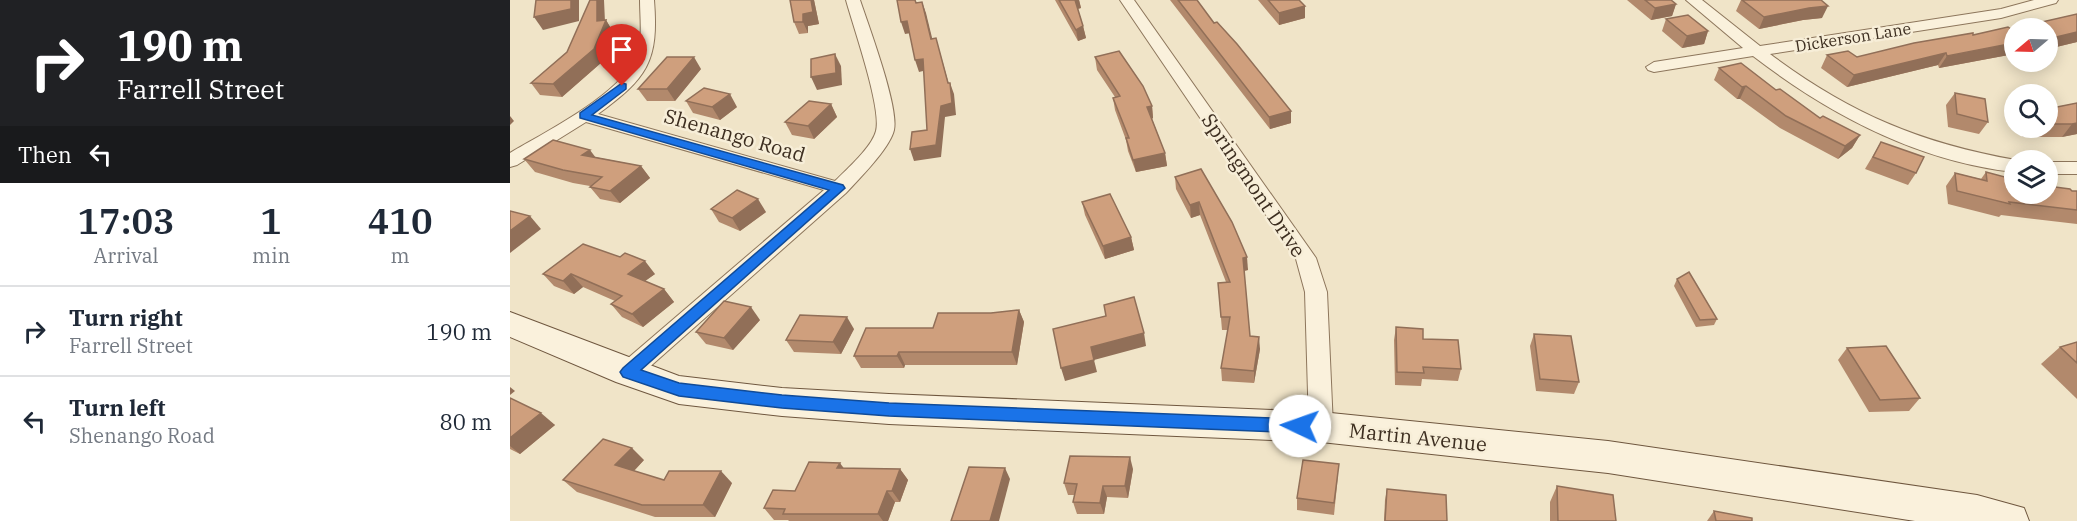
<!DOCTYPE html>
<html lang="en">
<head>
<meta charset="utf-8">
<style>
  body { margin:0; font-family:"IBM Plex Serif",serif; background:#f6f6f7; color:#1f2937; height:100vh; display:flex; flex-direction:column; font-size:22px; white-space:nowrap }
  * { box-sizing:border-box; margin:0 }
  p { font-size:20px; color:#747a83 }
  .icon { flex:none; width:33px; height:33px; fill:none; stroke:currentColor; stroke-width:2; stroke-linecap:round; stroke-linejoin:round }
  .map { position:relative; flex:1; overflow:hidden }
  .side { display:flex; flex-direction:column; background:#fff; width:510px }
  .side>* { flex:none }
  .banner { background:#202124; color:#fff; overflow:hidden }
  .needle { width:39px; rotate:251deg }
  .controls { position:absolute; left:1494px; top:18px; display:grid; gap:12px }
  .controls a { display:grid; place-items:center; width:54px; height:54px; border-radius:50%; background:#fff; box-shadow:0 3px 15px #0003; font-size:30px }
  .pin { position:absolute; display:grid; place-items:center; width:51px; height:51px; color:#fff; margin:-62px -26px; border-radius:50% 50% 50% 0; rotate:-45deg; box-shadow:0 0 6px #0007 }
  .pin .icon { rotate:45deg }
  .me { position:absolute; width:66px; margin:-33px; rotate:273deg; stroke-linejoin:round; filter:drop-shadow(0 0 4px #0008) }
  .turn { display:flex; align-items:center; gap:21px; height:126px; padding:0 18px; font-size:27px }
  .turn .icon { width:78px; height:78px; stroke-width:2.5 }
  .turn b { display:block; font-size:42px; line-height:51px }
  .then { display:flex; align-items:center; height:57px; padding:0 18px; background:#0003; gap:12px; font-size:22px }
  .eta { display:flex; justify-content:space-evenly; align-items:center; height:102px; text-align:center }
  .eta b { font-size:36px; font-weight:600; line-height:42px }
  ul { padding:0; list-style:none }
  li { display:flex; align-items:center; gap:18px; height:90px; padding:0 18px; border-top:2px solid #e0e1e3 }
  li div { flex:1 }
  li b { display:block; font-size:22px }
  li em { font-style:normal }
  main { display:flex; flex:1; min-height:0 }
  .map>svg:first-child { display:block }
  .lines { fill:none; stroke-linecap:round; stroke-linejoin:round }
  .street-casing { stroke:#8d765c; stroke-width:2 }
  .secondary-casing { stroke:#6f573f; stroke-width:2 }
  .street { fill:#faf1dc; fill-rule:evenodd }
  .secondary { fill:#faf1dc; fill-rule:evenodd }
  .wall { fill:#b2896c }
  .shaded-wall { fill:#916f58 }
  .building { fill:#cf9f7d; stroke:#916f58; stroke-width:1.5 }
  .route { fill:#1a73e8; stroke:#114b97; stroke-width:1.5 }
  .labels { text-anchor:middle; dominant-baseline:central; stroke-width:5; stroke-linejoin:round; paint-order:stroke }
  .far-street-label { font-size:16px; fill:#3d2e20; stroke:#f7eed8 }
  .street-label { font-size:20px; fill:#3d2e20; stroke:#f7eed8 }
</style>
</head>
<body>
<main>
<section class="side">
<div class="banner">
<div class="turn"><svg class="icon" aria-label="right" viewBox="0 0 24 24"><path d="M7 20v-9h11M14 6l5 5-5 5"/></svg><div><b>190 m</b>Farrell Street</div></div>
<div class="then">Then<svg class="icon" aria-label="left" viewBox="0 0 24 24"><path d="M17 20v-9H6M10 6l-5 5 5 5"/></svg></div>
</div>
<div class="eta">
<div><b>17:03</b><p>Arrival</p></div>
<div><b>1</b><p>min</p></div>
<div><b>410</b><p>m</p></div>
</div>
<ul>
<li><svg class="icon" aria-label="right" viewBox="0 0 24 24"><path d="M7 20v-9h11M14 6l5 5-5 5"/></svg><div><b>Turn right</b><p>Farrell Street</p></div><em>190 m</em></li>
<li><svg class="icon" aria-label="left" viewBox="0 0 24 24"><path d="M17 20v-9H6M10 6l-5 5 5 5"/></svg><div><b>Turn left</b><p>Shenango Road</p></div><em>80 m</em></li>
</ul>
</section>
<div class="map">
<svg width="1567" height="521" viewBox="0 0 1567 521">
  <rect width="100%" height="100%" fill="#f0e4c8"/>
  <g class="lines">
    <g class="street-casing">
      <g id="street">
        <path d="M130,0h14c5,62 -7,78 -56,114l237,67c12,-12 37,-34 41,-50 6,-23 -23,-105 -30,-131h14c9,27 39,107 34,130 -4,18 -35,49 -48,63l-210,186 -8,3 -8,-3 -4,-7 4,-7 204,-175 -238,-68 -69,43 -7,2v-14c35,-21 112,-59 127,-98 6,-17 3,-38 3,-55z"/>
        <polygon points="610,0 624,0 806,258 817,292 823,427 820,435 811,438 802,435 799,427 795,292 786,259"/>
        <path d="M1176,0h16l58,46 241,-37 33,-9h24l-2,3 -55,15 -231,36c79,59 149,89 246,106l-2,12c-97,-11 -184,-57 -261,-116l-99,16 -6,-2 -2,-3 8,-5 89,-14z"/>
        <rect x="1538" y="162" width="29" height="12"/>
      </g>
    </g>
    <g class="secondary-casing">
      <polygon id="secondary" points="0,312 169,376 272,388 379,394 811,412 1098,441 1467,495 1514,508 1519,521 1405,521 1098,473 811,442 379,424 272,416 169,404 106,382 0,337"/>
    </g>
    <use href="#street" class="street"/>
    <use href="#secondary" class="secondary"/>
  </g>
  <g class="wall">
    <polygon points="280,0 304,0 309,24 298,26 298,33 289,34 284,22"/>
    <polygon points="545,0 569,0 571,8 568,9 573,26 576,38 568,41"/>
    <polygon points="660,0 687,0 704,23 781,111 781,123 760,129"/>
    <polygon points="748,0 789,0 795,6 795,18 769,25"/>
    <polygon points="1117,0 1161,0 1166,4 1162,16 1141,20"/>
    <polygon points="1231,0 1311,0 1312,18 1293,20 1249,29 1226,11"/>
    <polygon points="1567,14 1567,42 1538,49 1538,28 1504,28 1504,54 1429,68 1428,65 1337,87 1311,68 1317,55 1347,57 1501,29"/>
    <polygon points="1156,19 1198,31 1194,44 1172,48 1152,31"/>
    <polygon points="95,20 96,20 103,32 92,62 52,97 30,95 21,83"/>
    <polygon points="585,57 642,106 643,118 642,119 655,153 657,166 626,172 618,151 616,140 605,110 603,98 605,97 587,70"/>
    <polygon points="1209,68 1266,90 1310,118 1350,135 1342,148 1328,159 1270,128 1230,99 1227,99 1204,80"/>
    <polygon points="191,69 165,101 137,101 128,89"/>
    <polygon points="1445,93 1478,122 1469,134 1438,127 1436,105"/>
    <polygon points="176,101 227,107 210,120 183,113"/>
    <polygon points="1567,103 1567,134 1552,137 1513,137 1497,120 1504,109 1504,128 1538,128 1538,107 1547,107"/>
    <polygon points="321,104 327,117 304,139 282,135 275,122"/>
    <polygon points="1371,142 1406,173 1398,185 1355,169"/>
    <polygon points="85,157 131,166 140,178 110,203 90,199 80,187 80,186 63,183 25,172 14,159"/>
    <polygon points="691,169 738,270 734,271 740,336 750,349 744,383 712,381 711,368 718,330 712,330 708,283 716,282 690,215 681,218 666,189 665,177"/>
    <polygon points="1476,172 1496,182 1562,191 1567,191 1567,224 1491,215 1489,217 1438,204 1436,186 1445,173 1471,179"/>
    <polygon points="572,202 621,237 624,250 595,259 575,215"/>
    <polygon points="201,209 256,212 230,231 209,222"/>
    <polygon points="33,274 145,274 135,281 154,289 164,302 133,327 112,317 101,304 105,301 73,287 64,294 44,286"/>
    <polygon points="1167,279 1207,319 1204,325 1186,327 1164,286"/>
    <polygon points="509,310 514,322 507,365 395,365 394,368 351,368 344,356 423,328 481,313"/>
    <polygon points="250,320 223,350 196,344 186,332"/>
    <polygon points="886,327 913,339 951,369 948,381 912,379 911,386 885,385 884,340"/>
    <polygon points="344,329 331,354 284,352 276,340"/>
    <polygon points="1024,334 1069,382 1064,394 1026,391 1020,346"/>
    <polygon points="1567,342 1567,399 1531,364 1550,347"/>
    <polygon points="1337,348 1410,398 1399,411 1359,412 1328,360"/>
    <polygon points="0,398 45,425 10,454 0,449"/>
    <polygon points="134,460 124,471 154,480 222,483 205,517 145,517 67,492 53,480"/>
    <polygon points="333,468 390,469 398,480 390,502 385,502 378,521 279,521 278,520 264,520 254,508 285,491"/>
    <polygon points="623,469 618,498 597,497 594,514 567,514 563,502 565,495 558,495 554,483"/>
    <polygon points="828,476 824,515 787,510 787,498"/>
    <polygon points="1047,486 1106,521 1040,521 1040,502"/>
    <polygon points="877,489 937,521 874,521 875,500"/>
    <polygon points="1204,511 1242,521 1197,521"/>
  </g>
  <g class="shaded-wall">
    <polygon points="61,0 69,0 69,21 33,30 24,17"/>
    <polygon points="87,0 94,0 95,22 96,20 103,32 92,62 52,97 43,84 87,21"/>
    <polygon points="301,0 304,0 309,24 298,26 298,33 293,22 293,14"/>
    <polygon points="564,0 569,0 571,8 566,9"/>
    <polygon points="412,2 416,13 425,50 421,39"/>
    <polygon points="1166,4 1162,16 1141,20 1145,8"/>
    <polygon points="795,6 795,18 769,25 769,13"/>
    <polygon points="1318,6 1312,18 1293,20 1249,29 1254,17 1299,8"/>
    <polygon points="397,21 401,33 395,34 391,22"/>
    <polygon points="573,26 576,38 568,41 566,30"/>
    <polygon points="1198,31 1194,44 1172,48 1177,36"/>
    <polygon points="1567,32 1567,42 1538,49 1538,39"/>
    <polygon points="426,38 441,92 440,83 444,94 446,115 435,117 431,157 404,161 400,149 426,145 431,106 438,83"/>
    <polygon points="1504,43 1504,54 1429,68 1437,56"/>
    <polygon points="1436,53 1428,65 1337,87 1344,75"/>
    <polygon points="325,54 331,66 332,85 307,90 301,77"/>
    <polygon points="184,57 191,69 165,101 157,89"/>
    <polygon points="413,59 417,70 409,72 405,60"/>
    <polygon points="1236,86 1230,99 1227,99 1232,87"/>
    <polygon points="220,94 227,107 210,120 202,107"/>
    <polygon points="321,104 327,117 304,139 298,126"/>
    <polygon points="642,106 643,118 639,119 637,107"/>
    <polygon points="781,111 781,123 760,129 759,117"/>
    <polygon points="0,116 4,121 0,125"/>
    <polygon points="1567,123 1567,134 1552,137 1562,124"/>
    <polygon points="1350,135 1342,148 1328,159 1335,146"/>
    <polygon points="80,150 89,162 72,155"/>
    <polygon points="655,153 657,166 626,172 623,160"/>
    <polygon points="131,166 140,178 110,203 100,191"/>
    <polygon points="248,199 256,212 230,231 222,218"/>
    <polygon points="689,202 690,215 681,218 680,205"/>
    <polygon points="20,216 31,229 0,253 0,231"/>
    <polygon points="621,237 624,250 595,259 593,246"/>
    <polygon points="737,257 738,270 733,271 733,258"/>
    <polygon points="135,261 145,274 128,286 118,274"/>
    <polygon points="61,274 73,287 64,294 53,281"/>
    <polygon points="154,289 164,302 133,327 122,314"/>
    <polygon points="241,307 250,320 223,350 214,338"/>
    <polygon points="509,310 514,322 507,365 502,352"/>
    <polygon points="337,317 344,329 331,354 323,342"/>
    <polygon points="634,333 636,346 584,360 587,372 555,381 551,368 581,347"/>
    <polygon points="749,337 750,349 744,383 744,371"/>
    <polygon points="389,352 395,365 394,368 387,356"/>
    <polygon points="0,387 5,391 0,395"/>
    <polygon points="31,413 45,425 10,454 0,446 0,438"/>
    <polygon points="122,448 134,460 118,477 105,465"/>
    <polygon points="620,457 623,469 618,498 615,486"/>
    <polygon points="330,463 338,474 327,468"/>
    <polygon points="495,468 500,479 489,521 480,521"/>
    <polygon points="390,469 398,480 390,502 382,491"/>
    <polygon points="211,471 222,483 205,517 193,505"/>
    <polygon points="593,486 597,497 594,514 590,503"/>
    <polygon points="377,491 385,502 378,521 373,521 368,514"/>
  </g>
  <g class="building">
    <polygon points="26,0 61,0 61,9 24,17"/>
    <polygon points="80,0 87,0 87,21 96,20 84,49 43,84 21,83 57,52"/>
    <polygon points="280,0 301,0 303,12 293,14 293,22 284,22"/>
    <polygon points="387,0 405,0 406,3 412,2 421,39 426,38 438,83 440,83 442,103 431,106 426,145 400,149 402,132 417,130 413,59 405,60 397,21 391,22"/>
    <polygon points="549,0 565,0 573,26 566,30"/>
    <polygon points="668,0 687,0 704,23 707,22 727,44 781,111 759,117"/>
    <polygon points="758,0 789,0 795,6 769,13"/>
    <polygon points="1135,0 1161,0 1166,4 1145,8"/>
    <polygon points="1232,0 1311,0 1318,6 1299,8 1254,17"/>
    <polygon points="1567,14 1567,32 1538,39 1538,28 1504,28 1504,43 1437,56 1436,53 1344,75 1317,55 1338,51 1347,57 1404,43 1463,33 1463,35 1498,27 1501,29"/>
    <polygon points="1178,15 1198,31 1177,36 1156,19"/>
    <polygon points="609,51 633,86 642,106 637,107 655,153 623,160 616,138 619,138 603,98 610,96 585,57"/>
    <polygon points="325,54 326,73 301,77 301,59"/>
    <polygon points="157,57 184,57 157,89 128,89"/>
    <polygon points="1231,63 1266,90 1270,89 1310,118 1313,116 1350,135 1335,146 1276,116 1236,86 1232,87 1209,68"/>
    <polygon points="194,88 220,94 202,107 176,101"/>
    <polygon points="1445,93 1475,99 1478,122 1447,114"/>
    <polygon points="299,101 321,104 298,126 275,122"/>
    <polygon points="1567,103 1567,123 1562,124 1538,124 1538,107 1547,107"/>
    <polygon points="43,140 80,150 72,155 131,166 100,191 80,187 92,177 53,170 14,159"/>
    <polygon points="1371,142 1414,157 1406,173 1363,157"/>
    <polygon points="691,169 722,222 737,257 733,258 740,336 749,337 744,371 711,368 720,317 711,317 708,283 720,282 689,202 680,205 665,177"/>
    <polygon points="1476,172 1495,177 1496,182 1504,183 1504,194 1538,194 1538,186 1560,189 1562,191 1567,191 1567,210 1499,202 1500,204 1447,191 1445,173 1477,181"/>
    <polygon points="227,190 248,199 222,218 201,209"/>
    <polygon points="600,194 621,237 593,246 572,202"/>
    <polygon points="0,211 20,216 0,231"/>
    <polygon points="73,244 110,257 115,253 135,261 118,274 154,289 122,314 101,304 112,296 61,274 53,281 33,274"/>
    <polygon points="1179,272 1207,319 1190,320 1167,279"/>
    <polygon points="624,297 634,333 581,347 584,360 551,368 543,329 596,316 594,305"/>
    <polygon points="214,301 241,307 214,338 186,332"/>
    <polygon points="509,310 502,352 389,352 387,356 344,356 356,328 423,328 428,313 481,313"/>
    <polygon points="290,315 337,317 323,342 276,340"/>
    <polygon points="886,327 913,329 913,339 948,340 951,369 913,367 914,373 887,372"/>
    <polygon points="1024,334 1061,336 1069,382 1030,379"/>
    <polygon points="1567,342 1567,363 1550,347"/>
    <polygon points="1376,346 1410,398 1370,400 1337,348"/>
    <polygon points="0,398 31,413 0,438"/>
    <polygon points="93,439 122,448 105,465 154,480 159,471 211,471 193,505 132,505 53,480"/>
    <polygon points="560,456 620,457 615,486 593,486 590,503 563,502 567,484 554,483"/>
    <polygon points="793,460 829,464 824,503 787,498"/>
    <polygon points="299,462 330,463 327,468 390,469 382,491 377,491 368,514 273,514 275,509 254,508 263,490 285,491"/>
    <polygon points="459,467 495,468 480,521 441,521"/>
    <polygon points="1047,486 1103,495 1106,521 1048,521"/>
    <polygon points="877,489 936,495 937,521 875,521"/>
    <polygon points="1204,511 1242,518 1242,521 1206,521"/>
  </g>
  <polygon class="route" points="112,83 116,84 116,89 82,115 333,185 335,188 131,370 169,383 272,395 379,403 790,419 795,421 798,426 795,431 790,433 379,416 272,408 169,396 113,377 110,372 113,368 319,190 70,118 70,113"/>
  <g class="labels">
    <g class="far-street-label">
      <text transform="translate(1343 37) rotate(-9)">Dickerson Lane</text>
    </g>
    <g class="street-label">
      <text transform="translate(225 135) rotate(16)">Shenango Road</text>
      <text transform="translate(744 185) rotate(56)">Springmont Drive</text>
      <text transform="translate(908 437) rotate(6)">Martin Avenue</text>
    </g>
  </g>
</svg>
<div class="controls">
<a><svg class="needle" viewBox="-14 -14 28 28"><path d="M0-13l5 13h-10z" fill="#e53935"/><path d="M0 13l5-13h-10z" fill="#747a83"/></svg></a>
<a><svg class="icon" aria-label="search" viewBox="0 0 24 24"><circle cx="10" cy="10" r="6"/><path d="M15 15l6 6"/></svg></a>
<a><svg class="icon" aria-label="layers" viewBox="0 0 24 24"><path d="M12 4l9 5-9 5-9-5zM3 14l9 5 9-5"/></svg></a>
</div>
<div class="pin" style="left:112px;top:86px;background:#d93025"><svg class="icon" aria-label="arrive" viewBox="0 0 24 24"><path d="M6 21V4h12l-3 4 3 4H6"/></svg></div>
<svg class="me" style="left:790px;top:426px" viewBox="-20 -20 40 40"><circle r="19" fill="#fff"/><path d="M0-13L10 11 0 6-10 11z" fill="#1a73e8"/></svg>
</div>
</main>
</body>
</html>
